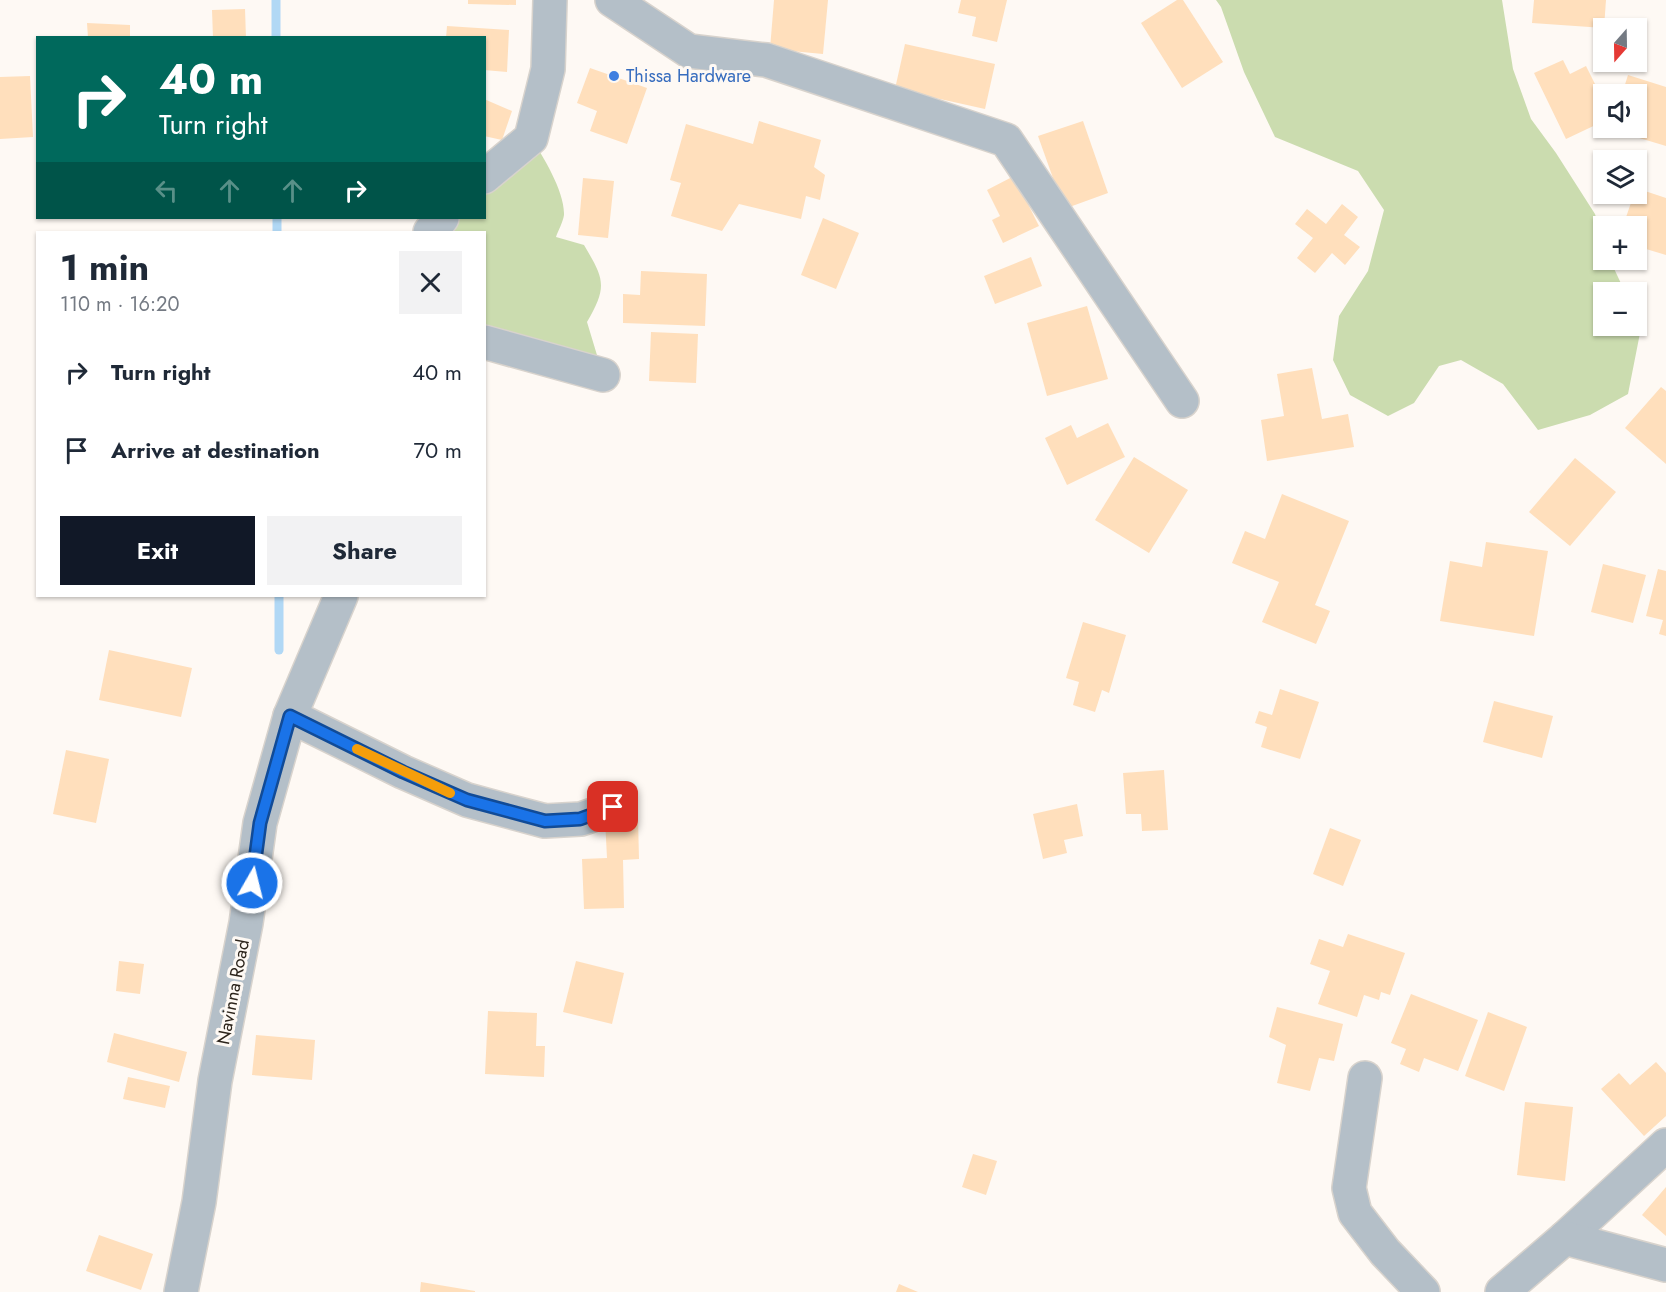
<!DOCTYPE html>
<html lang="en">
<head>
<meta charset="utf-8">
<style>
  body { margin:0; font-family:Jost,sans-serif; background:#f2f2f3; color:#1f2937; height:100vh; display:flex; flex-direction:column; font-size:22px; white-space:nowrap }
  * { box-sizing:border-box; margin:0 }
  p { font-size:20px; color:#747a83 }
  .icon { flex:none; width:33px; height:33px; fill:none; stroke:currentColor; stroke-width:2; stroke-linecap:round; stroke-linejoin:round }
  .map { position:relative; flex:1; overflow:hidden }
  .details { position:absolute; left:36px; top:231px; width:450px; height:366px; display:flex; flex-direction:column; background:#fff; border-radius:0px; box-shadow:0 2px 4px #0004 }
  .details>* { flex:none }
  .hud { position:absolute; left:36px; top:36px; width:450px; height:183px; border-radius:0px; box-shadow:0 2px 4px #0004; background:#00695c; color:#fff; overflow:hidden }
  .needle { width:39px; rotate:200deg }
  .tools { position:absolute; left:1593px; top:18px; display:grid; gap:12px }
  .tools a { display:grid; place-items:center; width:54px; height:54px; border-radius:0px; background:#fff; box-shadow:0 2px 4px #0004; font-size:30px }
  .pin { position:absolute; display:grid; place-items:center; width:51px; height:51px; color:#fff; margin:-26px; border-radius:12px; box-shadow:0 3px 9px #0006 }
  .me { position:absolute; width:66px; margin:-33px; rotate:8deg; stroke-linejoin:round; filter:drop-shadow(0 0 4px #0008) }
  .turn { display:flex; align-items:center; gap:21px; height:126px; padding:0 24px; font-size:27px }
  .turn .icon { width:78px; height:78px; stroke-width:2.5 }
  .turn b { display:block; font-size:42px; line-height:51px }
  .lanes { display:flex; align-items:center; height:57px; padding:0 24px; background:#0003; justify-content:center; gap:30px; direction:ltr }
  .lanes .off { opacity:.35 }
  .round { display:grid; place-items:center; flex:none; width:63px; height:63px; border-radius:0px; background:#f2f2f3 }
  .overview { display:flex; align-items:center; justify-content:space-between; height:102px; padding:0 24px }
  h1 { font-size:36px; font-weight:700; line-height:45px }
  .cta { display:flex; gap:12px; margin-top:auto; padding:12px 24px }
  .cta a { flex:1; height:69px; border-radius:0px; background:#111827; color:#fff; font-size:24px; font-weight:700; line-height:69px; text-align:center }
  .cta a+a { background:#f2f2f3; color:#1f2937 }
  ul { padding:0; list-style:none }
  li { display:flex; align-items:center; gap:18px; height:78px; padding:0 24px }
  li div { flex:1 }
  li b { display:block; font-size:22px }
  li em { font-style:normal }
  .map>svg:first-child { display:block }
  .green { fill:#cbdcaf }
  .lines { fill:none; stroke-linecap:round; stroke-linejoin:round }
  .stream { stroke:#b1d8f5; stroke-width:9 }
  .building { fill:#ffdfbc }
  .minor-casing { stroke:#d8d3cd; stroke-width:36 }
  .tertiary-casing { stroke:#d8d3cd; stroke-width:36 }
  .minor { stroke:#b4bfc8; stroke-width:33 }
  .tertiary { stroke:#b4bfc8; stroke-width:33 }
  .route-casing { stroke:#114b97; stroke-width:15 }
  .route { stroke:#1a73e8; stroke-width:10 }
  .slow { stroke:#f59e0b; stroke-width:10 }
  .shop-dot { fill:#3f7fe0; stroke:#fef9f4; stroke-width:2 }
  .labels { text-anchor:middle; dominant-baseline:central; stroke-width:6; stroke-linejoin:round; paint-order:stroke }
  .shop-label { font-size:18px; fill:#366cbe; stroke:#fef9f4; text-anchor:start }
  .street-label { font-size:18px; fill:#2c241b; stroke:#fef9f4 }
</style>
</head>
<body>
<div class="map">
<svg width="1666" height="1292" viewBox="0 0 1666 1292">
  <rect width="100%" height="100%" fill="#fef9f4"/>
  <g class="green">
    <polygon points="1216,0 1502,0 1513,69 1531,119 1556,153 1595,214 1603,240 1604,260 1610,260 1625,292 1604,292 1604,326 1636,326 1637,319 1641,328 1628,394 1590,415 1538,430 1503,384 1461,360 1439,366 1414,403 1388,416 1350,395 1333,360 1339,316 1368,271 1384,210 1358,171 1275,137 1244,72 1221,7"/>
    <path d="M531,138c12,18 34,54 33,77 -1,7 -6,16 -8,22l28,8c20,34 24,41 3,77l16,53 -118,-33 -1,-110h-54l12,-14h42l1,-41z"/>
  </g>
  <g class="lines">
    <g class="stream">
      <polyline points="276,0 276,38"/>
      <polyline points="277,218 277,232"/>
      <polyline points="279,596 279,650"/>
    </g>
  </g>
  <g class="building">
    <polygon points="468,0 516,0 516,5 468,4"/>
    <polygon points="774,0 828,0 823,54 770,49"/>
    <polygon points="961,0 1007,0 997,42 972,36 976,17 958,13"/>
    <polygon points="1177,0 1183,0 1223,62 1182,88 1141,23"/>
    <polygon points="1534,0 1606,0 1604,28 1532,23"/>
    <polygon points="245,9 246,38 213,38 212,10"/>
    <polygon points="87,23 130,25 130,38 88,38"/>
    <polygon points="447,26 509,30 507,72 484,70 484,38 446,38"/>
    <polygon points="905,44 995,64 985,109 895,89"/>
    <polygon points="1563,60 1570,74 1586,66 1604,102 1604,121 1566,139 1534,73"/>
    <polygon points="590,68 647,88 627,144 590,131 597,111 577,103"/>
    <polygon points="1628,75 1666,87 1666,146 1636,137 1636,94 1622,94"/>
    <polygon points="30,76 33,137 0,139 0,77"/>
    <polygon points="484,99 512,111 502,140 484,136"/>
    <polygon points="759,121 821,140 814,167 825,175 820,200 806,196 801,219 739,204 722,231 671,216 681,183 670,180 686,124 753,144"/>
    <polygon points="1083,121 1108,193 1064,209 1038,136"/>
    <polygon points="1014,176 1039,226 1003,243 992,220 1000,216 987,190"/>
    <polygon points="583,178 614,181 608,238 578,235"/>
    <polygon points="1636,188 1666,198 1666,255 1636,246 1636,226 1623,226 1634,194 1636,194"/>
    <polygon points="1342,204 1358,217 1344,235 1360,247 1345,265 1332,253 1315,273 1297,258 1313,238 1295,224 1307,209 1326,224"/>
    <polygon points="823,218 859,233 836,289 801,275"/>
    <polygon points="1031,257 1042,286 995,304 984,276"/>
    <polygon points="641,271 707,274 705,326 623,323 623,294 640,295"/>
    <polygon points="1087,306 1108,379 1047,396 1027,323"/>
    <polygon points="651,332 698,334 696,383 649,381"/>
    <polygon points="1312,368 1322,419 1348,414 1354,447 1267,461 1261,420 1284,416 1277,374"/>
    <polygon points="1661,387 1666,391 1666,464 1625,428"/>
    <polygon points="1108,423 1125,457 1067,485 1045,438 1071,425 1077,438"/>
    <polygon points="1134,457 1188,490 1149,553 1095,520"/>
    <polygon points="1575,458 1616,492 1570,546 1529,512"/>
    <polygon points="1282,494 1349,521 1315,605 1330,611 1316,644 1262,622 1279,582 1232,563 1245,531 1265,539"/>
    <polygon points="1486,542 1548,551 1534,636 1440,621 1450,561 1482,567"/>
    <polygon points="1603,564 1646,575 1633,623 1591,612"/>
    <polygon points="1658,569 1666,571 1666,636 1659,634 1663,620 1646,616"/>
    <polygon points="1083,622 1126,635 1109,693 1102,690 1095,712 1073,705 1079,682 1066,678"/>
    <polygon points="109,650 192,668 181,717 99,700"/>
    <polygon points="1280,689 1319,702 1300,759 1261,747 1267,727 1255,723 1259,711 1272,715"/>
    <polygon points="1494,701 1553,716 1542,758 1483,742"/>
    <polygon points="66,750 109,759 96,823 53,814"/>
    <polygon points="1164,770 1168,830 1142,831 1141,814 1126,814 1123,773"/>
    <polygon points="1077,804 1083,836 1064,840 1067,853 1043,859 1033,814"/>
    <polygon points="638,818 639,859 623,860 624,908 584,909 582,859 607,858 605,819"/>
    <polygon points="1330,828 1361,840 1343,886 1313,874"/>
    <polygon points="1348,934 1405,953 1390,995 1381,992 1379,1000 1364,995 1357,1017 1318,1004 1330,971 1310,964 1319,939 1343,947"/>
    <polygon points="119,961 144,964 140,994 116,991"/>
    <polygon points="576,961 624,973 612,1024 563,1012"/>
    <polygon points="1411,994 1478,1020 1458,1071 1424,1058 1419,1072 1400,1064 1406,1049 1391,1043"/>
    <polygon points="1277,1007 1343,1024 1334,1061 1319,1058 1310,1091 1277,1083 1286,1045 1269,1037"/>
    <polygon points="488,1011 537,1013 536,1046 545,1046 544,1077 485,1074"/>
    <polygon points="1488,1012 1527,1027 1504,1091 1465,1076"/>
    <polygon points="114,1033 187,1052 179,1082 107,1062"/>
    <polygon points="256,1035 315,1040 312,1080 252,1075"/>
    <polygon points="1656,1062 1666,1073 1666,1116 1644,1136 1601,1089 1619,1073 1630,1085"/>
    <polygon points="128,1077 170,1086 165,1108 123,1099"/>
    <polygon points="1525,1102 1573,1107 1565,1181 1517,1175"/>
    <polygon points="973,1154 997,1161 986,1195 962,1187"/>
    <polygon points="1666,1187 1666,1236 1642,1215"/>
    <polygon points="99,1235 153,1254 141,1290 86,1271"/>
    <polygon points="421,1282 475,1291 475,1292 420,1292"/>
    <polygon points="899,1284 918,1292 896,1292"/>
  </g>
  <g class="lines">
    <g class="minor-casing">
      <g id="minor">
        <polyline points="612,0 689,51 766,60 1006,140 1182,401"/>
        <polyline points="484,342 603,375"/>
        <polyline points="290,716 403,772 467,800 545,821 581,819 613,808"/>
        <polyline points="1365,1078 1349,1188 1355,1213 1385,1252 1423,1292"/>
        <polyline points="1565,1238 1666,1145"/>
        <polyline points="1502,1292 1565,1238 1666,1265"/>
      </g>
    </g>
    <g class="tertiary-casing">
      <g id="tertiary">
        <polyline points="484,177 531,138 548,69 550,0"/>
        <polyline points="430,232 442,218"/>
        <polyline points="181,1292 199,1202 215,1081 246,923 260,823 290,716 341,596"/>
      </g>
    </g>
    <use href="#minor" class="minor"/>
    <use href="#tertiary" class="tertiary"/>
  </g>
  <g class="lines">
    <g class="route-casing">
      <polyline id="route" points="252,883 260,823 290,716 403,772 467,800 545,821 580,819 613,807"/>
    </g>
    <use href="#route" class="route"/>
    <polyline class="slow" points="357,749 450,793"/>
  </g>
  <circle class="shop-dot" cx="614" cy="76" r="6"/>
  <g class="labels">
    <g class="shop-label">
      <text x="626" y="76">Thissa Hardware</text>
    </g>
    <g class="street-label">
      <text transform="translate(233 992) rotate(-79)">Navinna Road</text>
    </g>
  </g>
</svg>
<div class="tools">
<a><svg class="needle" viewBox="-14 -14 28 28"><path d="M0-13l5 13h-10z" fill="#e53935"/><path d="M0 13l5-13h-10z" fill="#747a83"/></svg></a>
<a><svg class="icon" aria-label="sound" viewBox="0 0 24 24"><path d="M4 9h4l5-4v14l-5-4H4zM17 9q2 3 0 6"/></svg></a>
<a><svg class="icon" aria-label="layers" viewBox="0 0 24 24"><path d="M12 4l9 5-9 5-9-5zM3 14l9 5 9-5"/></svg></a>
<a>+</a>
<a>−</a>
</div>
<div class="pin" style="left:613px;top:807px;background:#d93025"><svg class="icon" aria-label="arrive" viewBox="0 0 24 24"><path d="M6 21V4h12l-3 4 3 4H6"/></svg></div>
<svg class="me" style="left:252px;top:883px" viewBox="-20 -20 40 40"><circle r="17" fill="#1a73e8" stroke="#fff" stroke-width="3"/><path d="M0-11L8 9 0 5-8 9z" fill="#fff"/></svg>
<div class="hud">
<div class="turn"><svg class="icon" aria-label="right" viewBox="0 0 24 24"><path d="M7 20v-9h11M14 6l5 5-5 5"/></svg><div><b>40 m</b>Turn right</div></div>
<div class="lanes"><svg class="icon off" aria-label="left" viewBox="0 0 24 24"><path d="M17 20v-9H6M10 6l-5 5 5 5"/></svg><svg class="icon off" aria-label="ahead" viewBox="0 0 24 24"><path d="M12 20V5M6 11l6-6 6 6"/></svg><svg class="icon off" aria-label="ahead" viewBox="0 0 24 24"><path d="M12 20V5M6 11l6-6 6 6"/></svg><svg class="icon" aria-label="right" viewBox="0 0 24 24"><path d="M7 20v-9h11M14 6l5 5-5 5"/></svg></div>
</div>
<section class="details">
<div class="overview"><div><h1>1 min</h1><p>110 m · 16:20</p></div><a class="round"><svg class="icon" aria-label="close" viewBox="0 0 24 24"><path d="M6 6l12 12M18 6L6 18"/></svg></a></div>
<ul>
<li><svg class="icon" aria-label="right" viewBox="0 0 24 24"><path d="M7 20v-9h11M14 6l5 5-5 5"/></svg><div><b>Turn right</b></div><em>40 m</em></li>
<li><svg class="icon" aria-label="arrive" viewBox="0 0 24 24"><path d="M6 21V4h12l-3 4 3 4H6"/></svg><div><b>Arrive at destination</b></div><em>70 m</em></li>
</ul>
<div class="cta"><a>Exit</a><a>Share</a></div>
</section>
</div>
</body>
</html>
